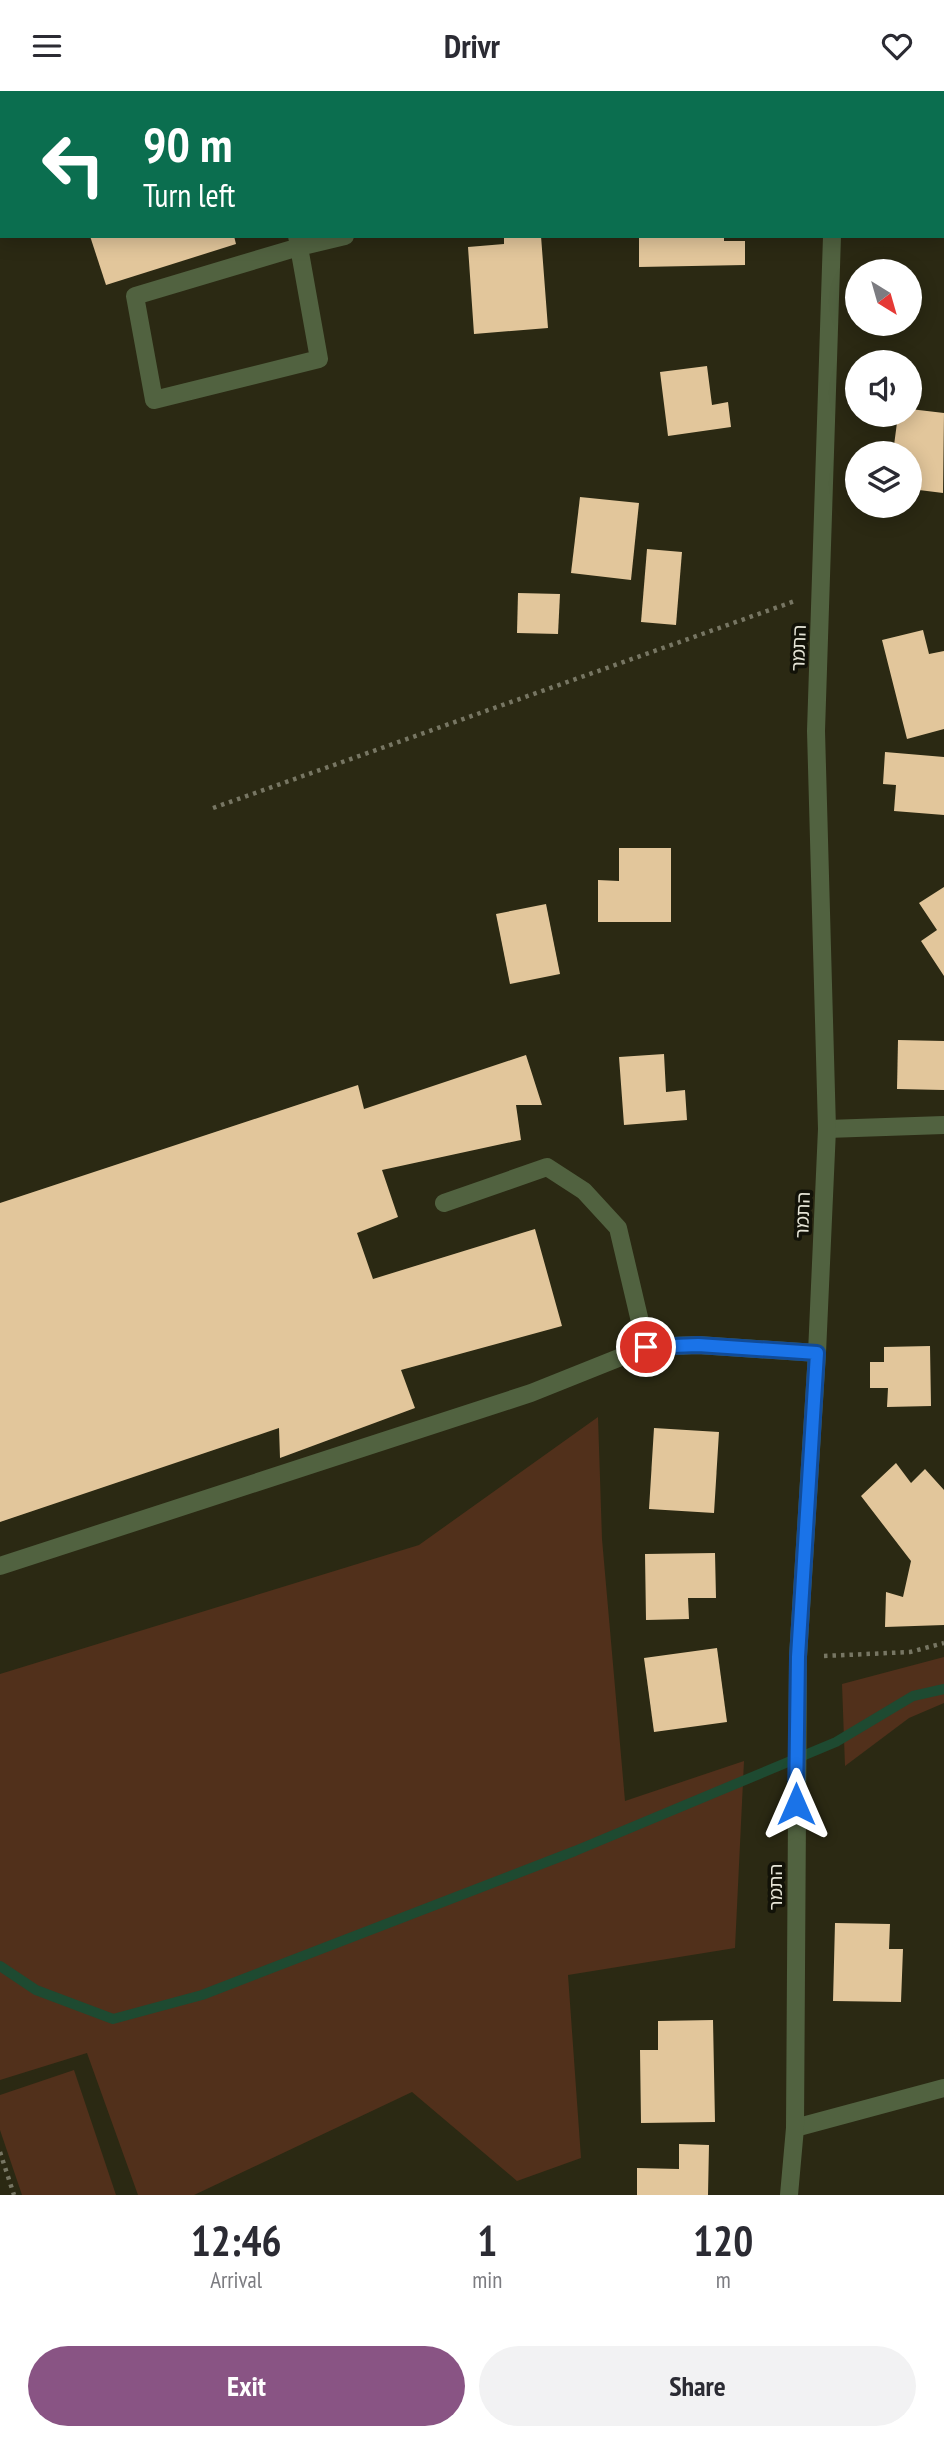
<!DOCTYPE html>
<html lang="en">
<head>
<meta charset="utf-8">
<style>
  body { margin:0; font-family:"PT Sans Narrow","Noto Sans Hebrew",sans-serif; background:#f2f2f3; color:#2b2b33; height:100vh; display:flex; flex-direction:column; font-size:26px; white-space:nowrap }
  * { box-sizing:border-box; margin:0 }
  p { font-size:23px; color:#7c7c81 }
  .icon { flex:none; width:38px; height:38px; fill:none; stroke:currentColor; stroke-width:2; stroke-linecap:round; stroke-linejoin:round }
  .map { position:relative; height:2104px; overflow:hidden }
  .side { display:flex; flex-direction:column; background:#fff; flex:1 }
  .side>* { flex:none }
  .banner { position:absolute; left:0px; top:0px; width:945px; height:147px; box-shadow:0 4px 18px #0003; background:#0b6e4f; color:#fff; overflow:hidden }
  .needle { width:46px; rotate:143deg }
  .tools { position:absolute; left:845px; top:168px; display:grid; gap:14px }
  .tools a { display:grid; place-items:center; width:77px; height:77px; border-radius:50%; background:#fff; box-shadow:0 4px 18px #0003; font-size:35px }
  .pin { position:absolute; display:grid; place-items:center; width:60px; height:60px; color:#fff; margin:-30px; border:4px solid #fff; border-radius:50%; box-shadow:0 2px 7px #0007 }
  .me { position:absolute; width:77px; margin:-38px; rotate:0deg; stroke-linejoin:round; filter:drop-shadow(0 0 5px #0008) }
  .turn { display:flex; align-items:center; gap:24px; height:147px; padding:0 28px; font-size:32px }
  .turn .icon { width:91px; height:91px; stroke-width:2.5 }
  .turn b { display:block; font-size:49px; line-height:60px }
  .eta { display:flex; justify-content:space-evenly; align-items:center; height:119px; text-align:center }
  .eta b { font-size:42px; font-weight:800; line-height:49px }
  .primary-button { display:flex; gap:14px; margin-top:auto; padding:14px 28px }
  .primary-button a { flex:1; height:80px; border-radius:42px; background:#895484; color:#fff; font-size:28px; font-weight:800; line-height:80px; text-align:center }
  .primary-button a+a { background:#f2f2f3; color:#2b2b33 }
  header { display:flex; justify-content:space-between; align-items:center; height:91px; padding:0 28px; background:#fff; font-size:32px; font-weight:800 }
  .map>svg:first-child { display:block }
  .green { fill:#51301b }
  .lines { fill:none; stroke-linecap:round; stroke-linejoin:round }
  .stream { stroke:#1e4a31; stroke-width:10 }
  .building { fill:#e2c69b }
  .path { stroke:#777663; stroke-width:4.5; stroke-dasharray:3.5 5; stroke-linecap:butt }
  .service { stroke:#516240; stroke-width:18 }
  .minor { stroke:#516240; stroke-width:18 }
  .route-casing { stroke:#114b97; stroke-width:18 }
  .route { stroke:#1a73e8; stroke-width:12 }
  .labels { text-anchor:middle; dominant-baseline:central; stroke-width:7; stroke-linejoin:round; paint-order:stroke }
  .street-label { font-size:19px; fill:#e5e4d6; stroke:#121208 }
</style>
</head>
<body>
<header><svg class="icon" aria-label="menu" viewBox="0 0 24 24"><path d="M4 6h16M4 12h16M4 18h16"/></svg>Drivr<svg class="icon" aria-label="heart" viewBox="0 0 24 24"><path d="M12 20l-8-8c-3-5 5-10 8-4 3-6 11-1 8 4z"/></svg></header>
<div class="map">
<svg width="944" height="2104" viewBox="0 0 944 2104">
  <rect width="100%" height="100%" fill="#2b2913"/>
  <g class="green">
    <polygon points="598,1326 602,1448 625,1710 744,1670 735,1857 568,1884 581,2067 517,2090 412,2001 194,2104 138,2104 87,1962 0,1989 0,1583 419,1454"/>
    <polygon points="944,1566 944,1612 909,1627 845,1675 842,1593"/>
    <polygon points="74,1979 116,2104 22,2104 0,2039 0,2004"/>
  </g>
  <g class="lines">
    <polyline class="stream" points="0,1875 36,1899 113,1928 202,1904 575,1760 836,1651 913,1605 944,1598"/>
  </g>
  <g class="building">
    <polygon points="90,145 234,145 236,153 106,194"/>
    <polygon points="504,145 541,145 548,237 474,243 468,156 504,153"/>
    <polygon points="639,145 724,145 724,150 745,150 745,174 639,176"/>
    <polygon points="707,275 712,314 728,311 731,336 668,345 660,281"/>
    <polygon points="910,318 944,322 943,402 911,398 910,362 893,362 898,324 910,324"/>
    <polygon points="580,406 639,412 631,489 571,482"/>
    <polygon points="647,458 682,461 676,534 641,531"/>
    <polygon points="518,502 560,503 558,543 517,542"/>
    <polygon points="923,539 929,563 944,560 944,638 907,648 882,549"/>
    <polygon points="885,661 944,666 944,724 894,720 896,694 883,693"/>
    <polygon points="619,757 671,757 671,831 598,831 598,789 619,790"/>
    <polygon points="944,796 944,885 921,850 937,839 919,812"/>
    <polygon points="546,813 560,883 510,893 496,823"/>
    <polygon points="898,949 944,950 944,999 897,998"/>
    <polygon points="664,963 666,1001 685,999 687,1029 624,1034 619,966"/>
    <polygon points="526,964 542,1014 516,1014 521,1049 382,1079 398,1126 357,1142 373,1188 535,1138 562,1235 401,1279 415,1317 280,1367 279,1337 0,1431 0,1112 358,994 364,1018"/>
    <polygon points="930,1255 931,1315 887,1316 888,1297 870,1297 870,1271 884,1271 884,1256"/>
    <polygon points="654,1337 719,1341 714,1422 649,1418"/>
    <polygon points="896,1372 911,1392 925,1378 944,1399 944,1534 885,1536 886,1501 903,1506 911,1470 861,1405"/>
    <polygon points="715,1462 716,1507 688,1507 689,1528 646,1529 645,1463"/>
    <polygon points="717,1557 727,1631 654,1641 644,1567"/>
    <polygon points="835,1832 890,1833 889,1858 903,1858 901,1911 833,1910"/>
    <polygon points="713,1929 715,2031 641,2032 640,1959 658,1959 658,1930"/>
    <polygon points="679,2053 709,2054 708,2104 637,2104 637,2077 679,2078"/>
  </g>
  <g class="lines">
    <g class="path">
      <polyline points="213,717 795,510"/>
      <polyline points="824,1565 910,1561 944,1552"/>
      <polyline points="0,2061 14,2104"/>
    </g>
    <g class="service">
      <polyline points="641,0 641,2"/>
      <polyline points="308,2 310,0"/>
      <polyline points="297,145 299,156 319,268 154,309 135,205 299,156 345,145"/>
      <polyline points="827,1038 944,1034"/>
      <polyline points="444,1112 547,1076 584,1100 618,1137 646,1256"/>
      <polyline points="0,1475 531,1302 646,1256 698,1254 817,1262"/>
      <polyline points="795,2037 944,1997"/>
    </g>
    <g class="minor">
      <polyline points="829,0 829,2"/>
      <polyline points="789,2104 795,2037 798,1566 817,1262 827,1038 816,640 832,145"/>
    </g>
  </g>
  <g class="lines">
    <g class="route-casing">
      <polyline id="route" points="646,1256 698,1254 817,1262 798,1566 796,1713"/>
    </g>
    <use href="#route" class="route"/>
  </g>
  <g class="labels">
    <g class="street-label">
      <text transform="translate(798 557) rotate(-88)">התמר</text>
      <text transform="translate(802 1124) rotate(-88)">התמר</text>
      <text transform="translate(775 1796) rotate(-90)">התמר</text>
    </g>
  </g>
</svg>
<div class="tools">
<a><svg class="needle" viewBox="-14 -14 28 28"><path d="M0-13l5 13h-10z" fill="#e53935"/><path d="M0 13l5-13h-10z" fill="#7c7c81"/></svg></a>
<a><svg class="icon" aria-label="sound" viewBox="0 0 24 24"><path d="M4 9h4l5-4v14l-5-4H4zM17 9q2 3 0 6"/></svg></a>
<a><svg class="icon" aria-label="layers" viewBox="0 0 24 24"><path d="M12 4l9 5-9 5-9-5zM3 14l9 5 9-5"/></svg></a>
</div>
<div class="pin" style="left:646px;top:1256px;background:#d93025"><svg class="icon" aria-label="arrive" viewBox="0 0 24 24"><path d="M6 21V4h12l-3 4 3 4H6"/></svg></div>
<svg class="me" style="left:796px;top:1713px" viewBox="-20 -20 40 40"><path d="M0-17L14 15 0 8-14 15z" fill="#1a73e8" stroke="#fff" stroke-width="4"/></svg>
<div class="banner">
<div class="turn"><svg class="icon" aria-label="left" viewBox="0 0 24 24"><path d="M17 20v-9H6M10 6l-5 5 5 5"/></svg><div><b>90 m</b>Turn left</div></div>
</div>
</div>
<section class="side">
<div class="eta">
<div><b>12:46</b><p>Arrival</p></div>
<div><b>1</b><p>min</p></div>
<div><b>120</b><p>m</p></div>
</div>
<div class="primary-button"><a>Exit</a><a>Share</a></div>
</section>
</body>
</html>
